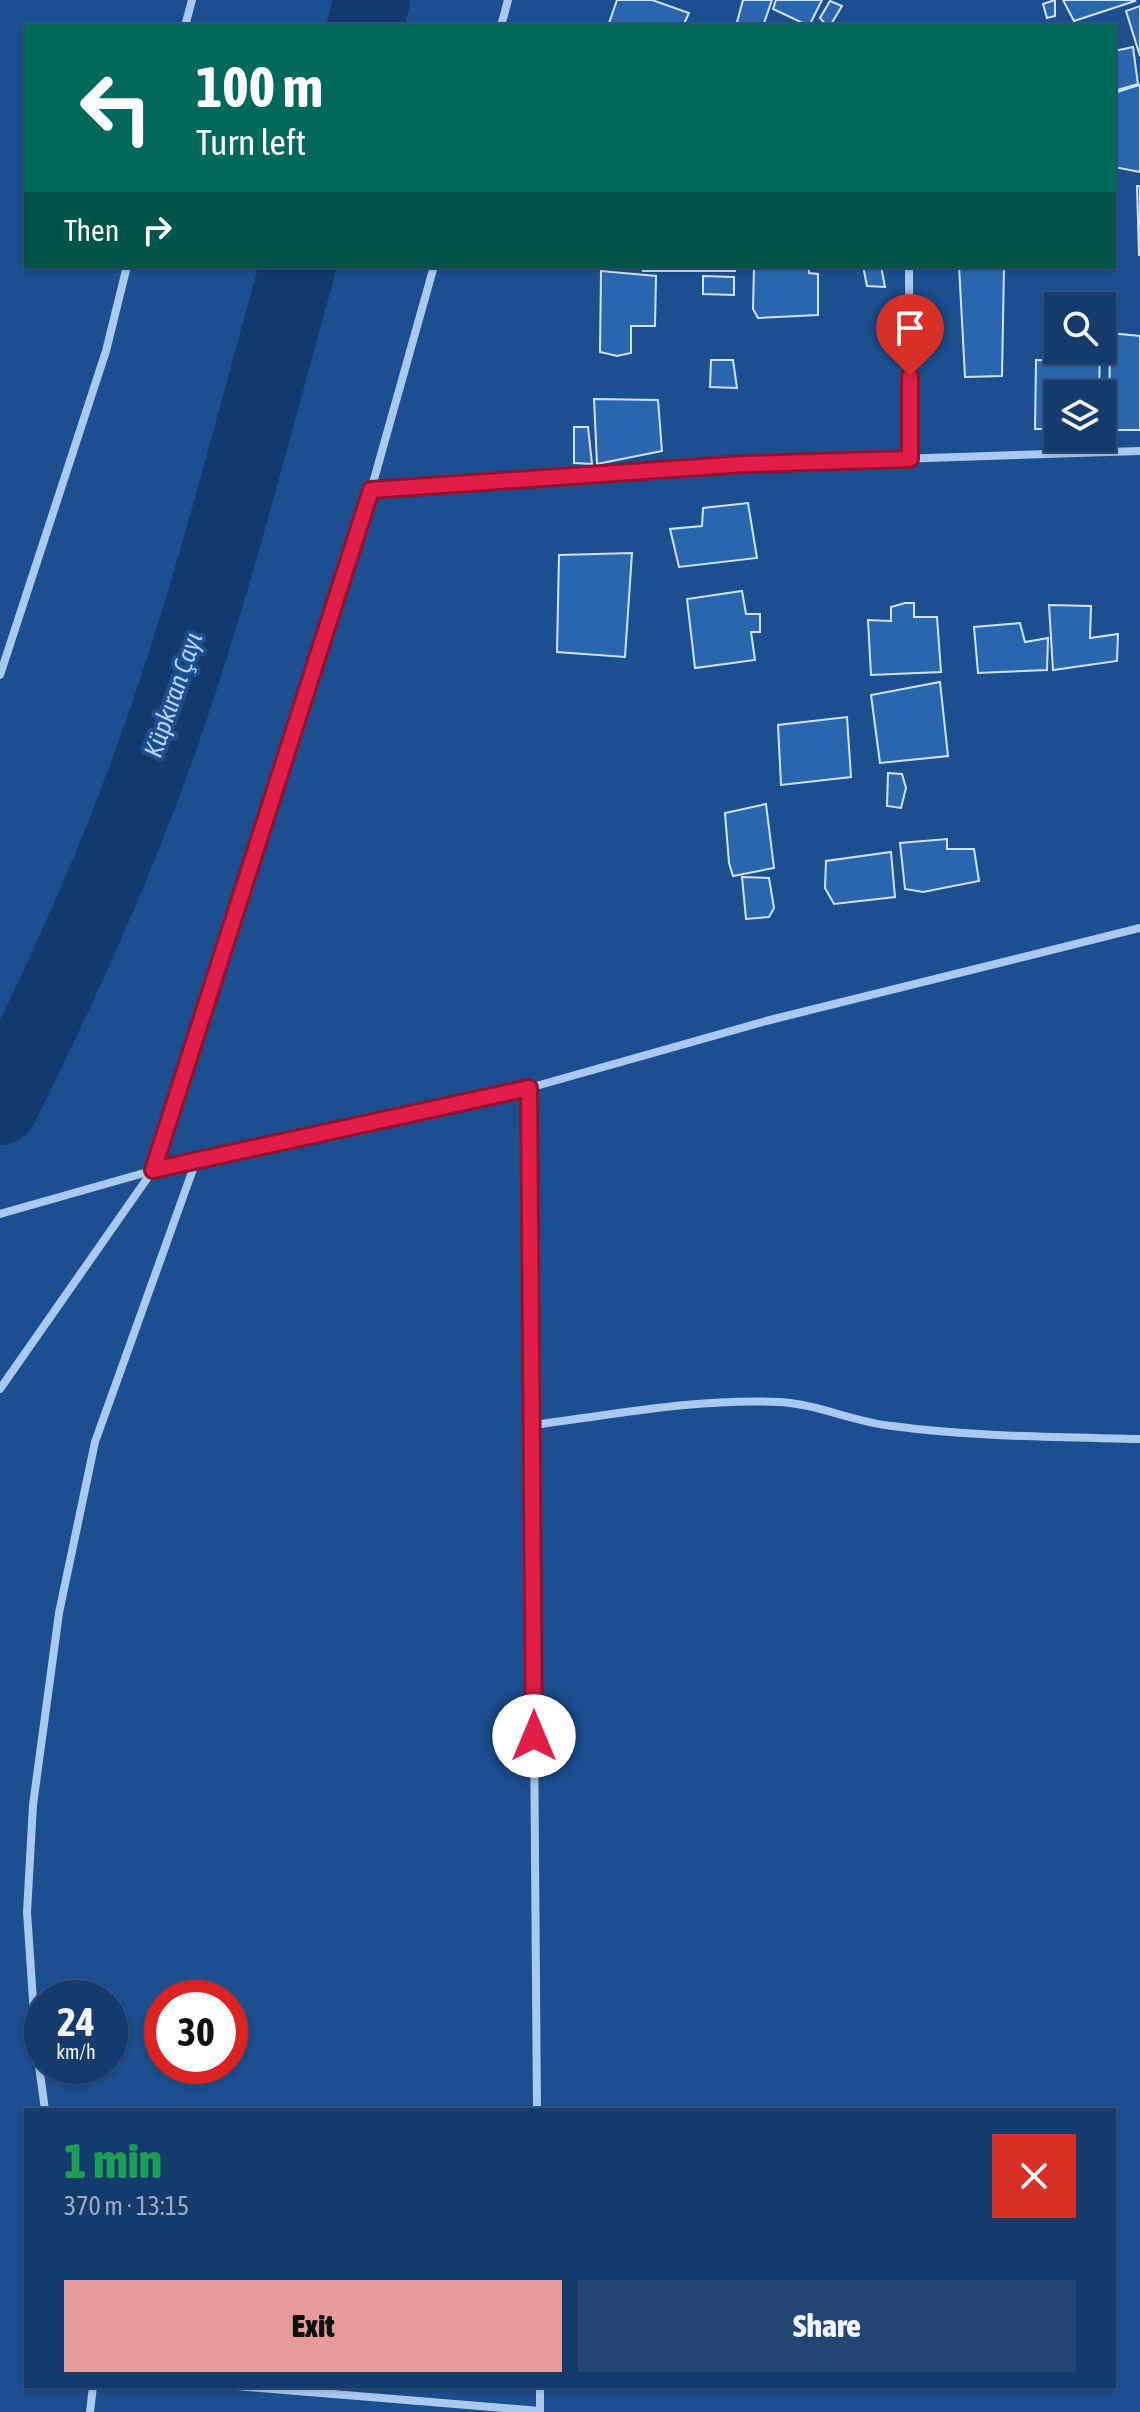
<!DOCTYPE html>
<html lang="en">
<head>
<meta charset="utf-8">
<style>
  body { margin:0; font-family:"Asap Condensed",sans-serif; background:#214673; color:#f1f3f6; height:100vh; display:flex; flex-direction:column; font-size:30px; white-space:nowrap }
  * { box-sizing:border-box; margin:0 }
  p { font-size:26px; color:#9dadc1 }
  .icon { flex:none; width:44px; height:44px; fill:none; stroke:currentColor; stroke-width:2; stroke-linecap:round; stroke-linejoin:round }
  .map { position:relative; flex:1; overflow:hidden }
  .side { position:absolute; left:24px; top:2108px; width:1092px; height:280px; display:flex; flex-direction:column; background:#143b6b; border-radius:0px; box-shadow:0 2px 6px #0004,0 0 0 2px #33557e }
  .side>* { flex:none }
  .banner { position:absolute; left:24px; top:24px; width:1092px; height:244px; border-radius:0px; box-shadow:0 2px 6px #0004,0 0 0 2px #33557e; background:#00695c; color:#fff; overflow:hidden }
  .controls { position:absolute; left:1044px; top:292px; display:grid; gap:16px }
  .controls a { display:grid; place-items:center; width:72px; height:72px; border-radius:0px; background:#143b6b; box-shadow:0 2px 6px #0004,0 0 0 2px #33557e; font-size:40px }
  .speed { position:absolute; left:24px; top:1980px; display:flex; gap:16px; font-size:40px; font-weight:700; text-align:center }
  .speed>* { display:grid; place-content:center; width:104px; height:104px; border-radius:50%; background:#143b6b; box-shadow:0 2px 6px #0004,0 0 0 2px #33557e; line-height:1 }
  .speed small { font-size:20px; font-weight:400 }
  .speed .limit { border:12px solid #d22; background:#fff; color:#111 }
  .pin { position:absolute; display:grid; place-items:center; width:68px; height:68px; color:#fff; margin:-82px -34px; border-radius:50% 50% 50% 0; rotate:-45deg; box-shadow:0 0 8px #0007 }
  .pin .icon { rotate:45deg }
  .me { position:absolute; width:88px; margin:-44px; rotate:0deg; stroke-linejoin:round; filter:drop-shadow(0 0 6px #0008) }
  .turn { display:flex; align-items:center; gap:28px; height:168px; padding:0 40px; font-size:36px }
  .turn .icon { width:104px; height:104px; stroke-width:2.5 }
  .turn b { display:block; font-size:56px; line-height:68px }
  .then { display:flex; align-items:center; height:76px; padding:0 40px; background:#0003; gap:16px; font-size:30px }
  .round { display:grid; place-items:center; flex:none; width:84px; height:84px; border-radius:0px; background:#214673 }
  .overview { display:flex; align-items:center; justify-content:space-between; height:136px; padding:0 40px }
  h1 { font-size:48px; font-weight:800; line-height:60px; color:#1e9e55 }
  .button { display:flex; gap:16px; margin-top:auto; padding:16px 40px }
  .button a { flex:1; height:92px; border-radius:0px; background:#e69b98; color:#111; font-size:32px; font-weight:800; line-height:92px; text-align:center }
  .button a+a { background:#214673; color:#f1f3f6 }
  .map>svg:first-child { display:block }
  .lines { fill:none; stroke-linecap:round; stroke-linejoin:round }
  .river { stroke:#123a6d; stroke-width:76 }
  .building { fill:#2a66ad; stroke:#cfe3fa; stroke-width:2 }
  .street { stroke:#a9c9ee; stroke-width:8 }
  .route-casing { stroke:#92132f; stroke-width:20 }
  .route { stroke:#e11d48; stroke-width:14 }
  .labels { text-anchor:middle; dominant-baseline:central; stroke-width:8; stroke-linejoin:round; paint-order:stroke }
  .water-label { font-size:26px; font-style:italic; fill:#b5d3f5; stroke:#1b4f8f }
</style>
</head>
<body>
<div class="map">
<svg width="1140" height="2412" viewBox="0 0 1140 2412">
  <rect width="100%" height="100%" fill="#1b4f8f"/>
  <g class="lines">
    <g class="river">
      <polyline points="365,26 372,0"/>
      <path d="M0,1107c62,-125 120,-251 165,-383 52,-150 90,-305 133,-458"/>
    </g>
  </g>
  <g class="building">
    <polygon points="617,0 652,0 689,13 683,26 608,26"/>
    <polygon points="743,0 772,0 763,26 736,26"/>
    <polygon points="776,0 822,0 809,26 773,9"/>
    <polygon points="1055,0 1055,16 1047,18 1043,4"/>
    <polygon points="1063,0 1134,0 1135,1 1074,21"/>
    <polygon points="830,1 842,6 830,26 827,26 820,18"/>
    <polygon points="1140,6 1140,56 1126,11"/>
    <polygon points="1133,47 1138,84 1114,91 1114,51"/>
    <polygon points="1139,85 1140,85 1140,172 1114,167 1114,93"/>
    <polygon points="1137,186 1140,186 1140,255 1139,255"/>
    <rect x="643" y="266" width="92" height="5"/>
    <polygon points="754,266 809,266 809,273 818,274 818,315 758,318 753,309"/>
    <polygon points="863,266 881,266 885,287 867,286"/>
    <polygon points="959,266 1004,267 1002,376 965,377"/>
    <polygon points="601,271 656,276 655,326 631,326 631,353 617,356 600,352"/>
    <polygon points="703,276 734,277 734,295 703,294"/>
    <polygon points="1110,333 1140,336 1140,430 1109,430"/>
    <polygon points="1068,350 1100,350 1099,394 1058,394 1058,429 1035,429 1036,360 1068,361"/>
    <polygon points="711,360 733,360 737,388 710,387"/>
    <polygon points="594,399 658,400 662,451 597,464"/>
    <polygon points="574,427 588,427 592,464 574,463"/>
    <polygon points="748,503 757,558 679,567 670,529 702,526 703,508"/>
    <polygon points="632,553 625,657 557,652 559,555"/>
    <polygon points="742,591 746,614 760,614 760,632 751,632 755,660 695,668 687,599"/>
    <polygon points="905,603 914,603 914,617 937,617 941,672 871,675 868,620 891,621 891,607"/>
    <polygon points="1049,605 1091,606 1090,638 1118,634 1117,661 1053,670"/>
    <polygon points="1020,623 1025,642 1048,638 1047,670 978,673 974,627"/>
    <polygon points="940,682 948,756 880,763 871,695"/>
    <polygon points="847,717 851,777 781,785 778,725"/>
    <polygon points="888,773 902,774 906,788 901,808 887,806"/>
    <polygon points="766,804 774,868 733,876 729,863 725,813"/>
    <polygon points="947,839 947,849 974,849 979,881 923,892 905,889 900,843"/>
    <polygon points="891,852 895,897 834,904 825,888 826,861"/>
    <polygon points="742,877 769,878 774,908 769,917 746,919"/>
  </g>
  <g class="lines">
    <g class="street">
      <polyline points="185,26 192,0"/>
      <polyline points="501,26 508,0"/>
      <polyline points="909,266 910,459"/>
      <polyline points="371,490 745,464 1140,451"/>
      <polyline points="0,675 106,351 127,266"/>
      <polyline points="529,1088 537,2110"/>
      <polyline points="0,1214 197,1158 529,1088 766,1021 1140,928"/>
      <polyline points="0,1389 153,1170 371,490 434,266"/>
      <path d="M532,1425c81,-10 165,-27 247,-23 39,2 74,20 113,24 82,11 165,11 248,13"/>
      <polyline points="45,2110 36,2044 27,1912 33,1805 59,1613 95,1442 197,1158"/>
      <polyline points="236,2386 540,2411"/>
      <polyline points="540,2386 540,2412"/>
      <polyline points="90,2412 93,2386"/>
    </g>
  </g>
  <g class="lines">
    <g class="route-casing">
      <polyline id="route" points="534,1736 529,1088 153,1170 371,490 745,464 910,459 910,376"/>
    </g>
    <use href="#route" class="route"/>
  </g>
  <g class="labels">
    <g class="water-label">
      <text transform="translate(173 695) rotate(-71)">Küpkıran Çayı</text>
    </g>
  </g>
</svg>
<div class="controls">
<a><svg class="icon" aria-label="search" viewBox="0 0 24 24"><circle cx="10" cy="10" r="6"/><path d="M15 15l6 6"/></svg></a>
<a><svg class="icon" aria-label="layers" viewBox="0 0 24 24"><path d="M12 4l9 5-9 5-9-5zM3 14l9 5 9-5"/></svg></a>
</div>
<div class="speed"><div>24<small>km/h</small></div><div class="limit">30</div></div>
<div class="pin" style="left:910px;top:376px;background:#d93025"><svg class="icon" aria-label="arrive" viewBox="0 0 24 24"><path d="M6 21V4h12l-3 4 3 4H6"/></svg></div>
<svg class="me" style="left:534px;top:1736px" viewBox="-20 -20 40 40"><circle r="19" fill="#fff"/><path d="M0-13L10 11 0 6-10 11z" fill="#e11d48"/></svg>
<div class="banner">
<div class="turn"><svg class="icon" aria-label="left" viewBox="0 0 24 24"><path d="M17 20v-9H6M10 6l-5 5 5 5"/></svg><div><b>100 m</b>Turn left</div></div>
<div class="then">Then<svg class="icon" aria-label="right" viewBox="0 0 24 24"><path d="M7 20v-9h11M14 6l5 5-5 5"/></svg></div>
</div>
<section class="side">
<div class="overview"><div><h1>1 min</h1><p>370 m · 13:15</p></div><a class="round" style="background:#d93025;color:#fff"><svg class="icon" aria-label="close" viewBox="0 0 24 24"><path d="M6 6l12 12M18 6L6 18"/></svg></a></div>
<div class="button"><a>Exit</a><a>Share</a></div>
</section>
</div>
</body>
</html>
